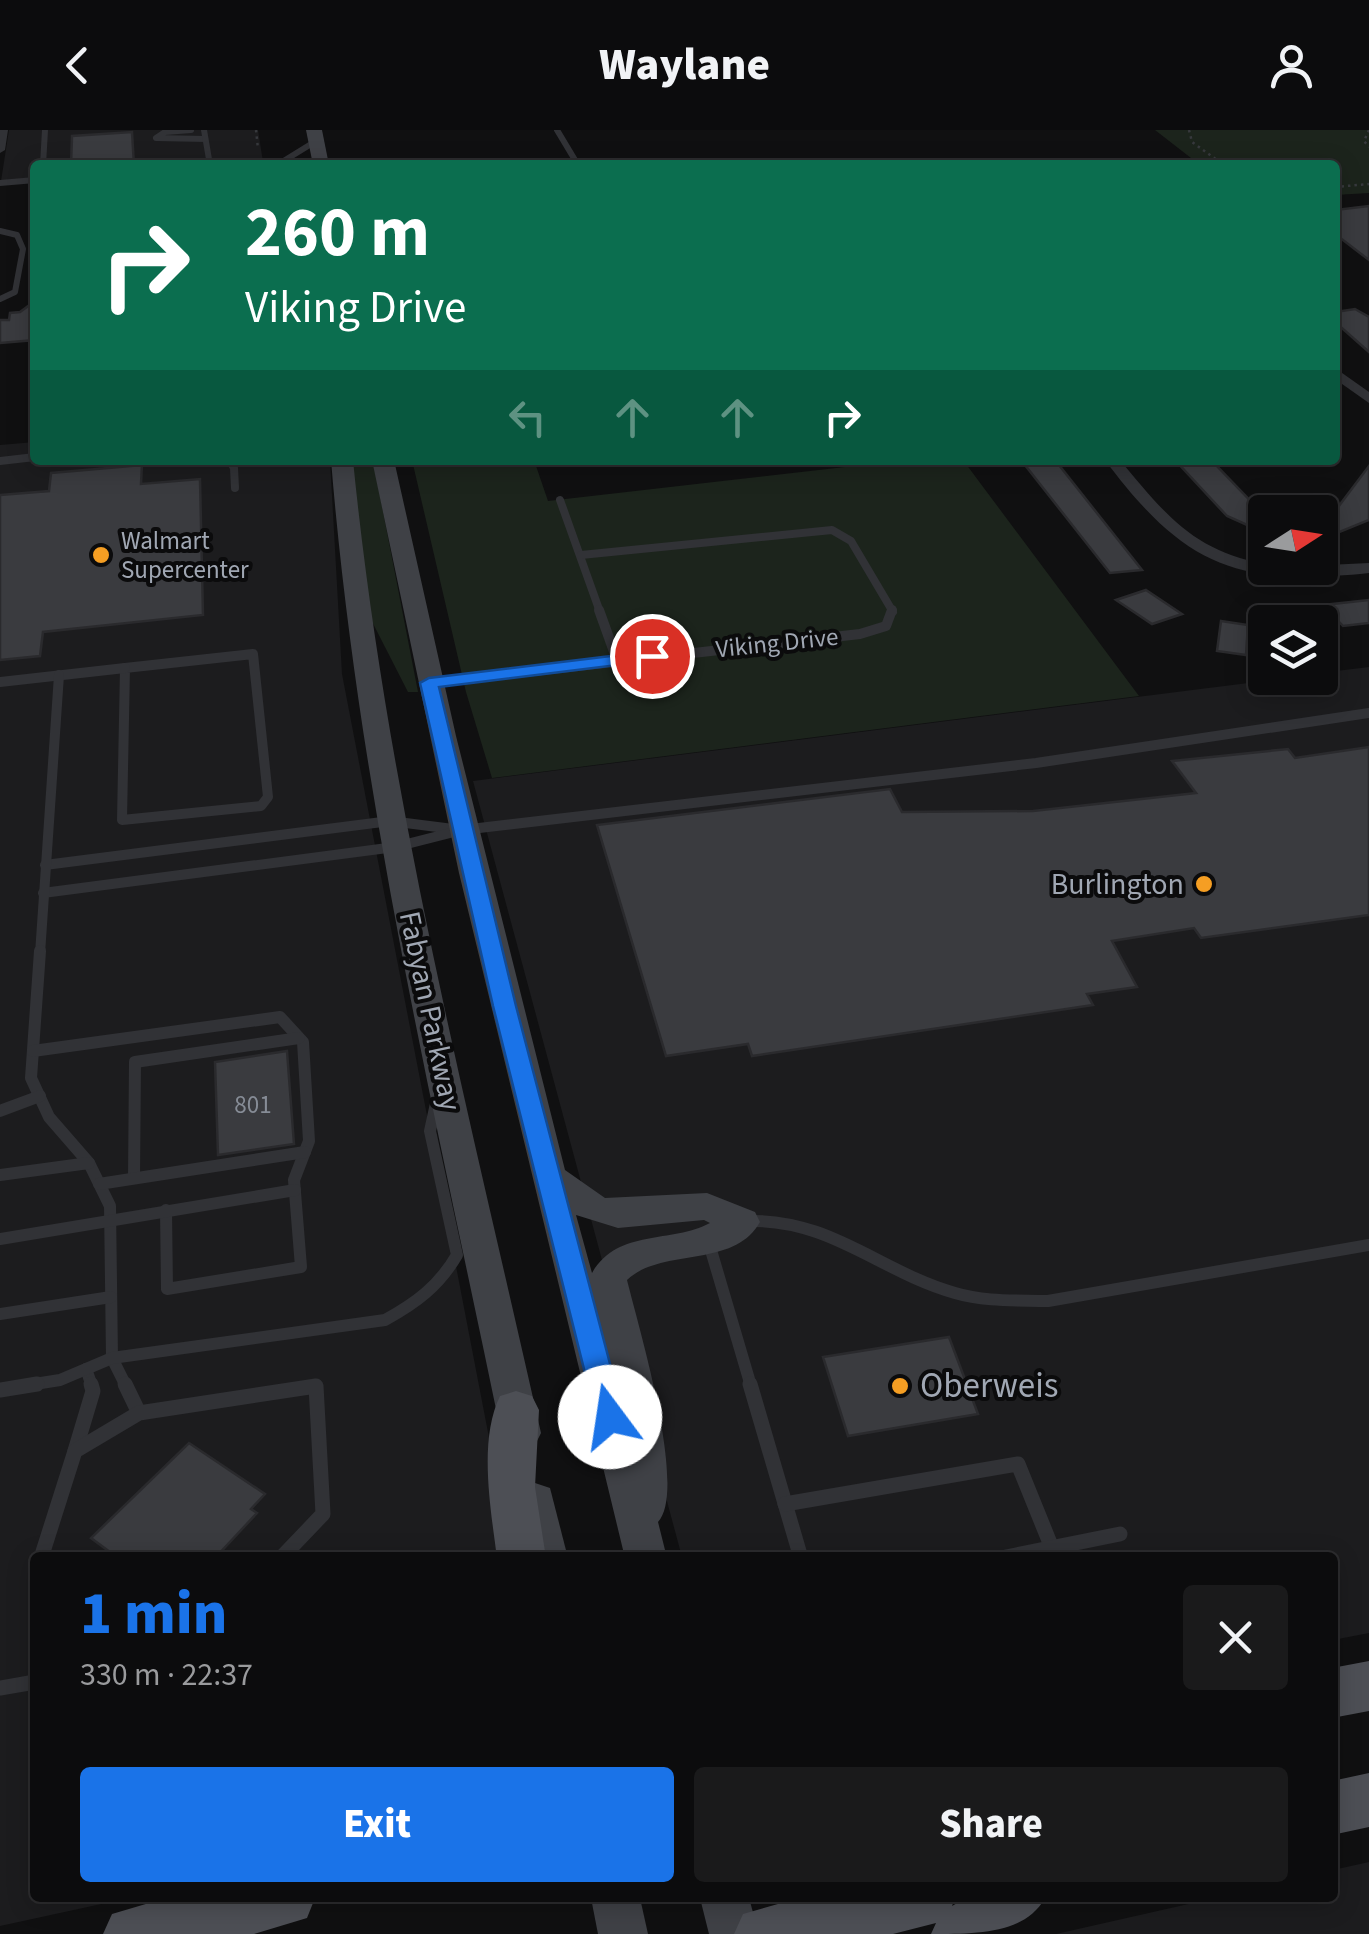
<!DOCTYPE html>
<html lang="en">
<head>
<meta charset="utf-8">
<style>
  body { margin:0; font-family:"Source Sans 3",sans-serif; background:#1a1a1b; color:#f1f3f6; height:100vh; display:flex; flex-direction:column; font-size:38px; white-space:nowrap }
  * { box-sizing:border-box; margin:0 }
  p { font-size:32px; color:#9a9b9d }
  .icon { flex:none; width:55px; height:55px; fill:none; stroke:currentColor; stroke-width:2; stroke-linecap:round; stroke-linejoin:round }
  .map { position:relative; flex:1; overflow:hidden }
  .details { position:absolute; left:30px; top:1422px; width:1308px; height:350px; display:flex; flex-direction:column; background:#0c0c0d; border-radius:10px; box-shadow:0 5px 25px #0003,0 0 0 2px #2c2c2e }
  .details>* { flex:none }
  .hud { position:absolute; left:30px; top:30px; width:1310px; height:305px; border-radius:10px; box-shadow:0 5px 25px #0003,0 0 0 2px #2c2c2e; background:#0b6e4f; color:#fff; overflow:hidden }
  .needle { width:65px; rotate:78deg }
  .controls { position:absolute; left:1248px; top:365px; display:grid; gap:20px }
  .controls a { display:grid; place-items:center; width:90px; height:90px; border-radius:10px; background:#0c0c0d; box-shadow:0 5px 25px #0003,0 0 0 2px #2c2c2e; font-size:50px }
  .pin { position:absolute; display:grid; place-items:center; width:85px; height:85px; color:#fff; margin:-42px; border:5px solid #fff; border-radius:50%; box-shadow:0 2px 10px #0007 }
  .me { position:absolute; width:110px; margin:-55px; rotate:346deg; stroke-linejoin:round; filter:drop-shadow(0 0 8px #0008) }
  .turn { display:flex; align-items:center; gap:35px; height:210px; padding:0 50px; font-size:45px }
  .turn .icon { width:130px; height:130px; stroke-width:2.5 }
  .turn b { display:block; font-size:70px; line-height:85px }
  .lanes { display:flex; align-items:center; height:95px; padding:0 50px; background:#0003; justify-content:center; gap:50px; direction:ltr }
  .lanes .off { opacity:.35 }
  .round { display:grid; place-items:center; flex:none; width:105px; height:105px; border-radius:10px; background:#1a1a1b }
  .summary { display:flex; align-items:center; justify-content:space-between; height:170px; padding:0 50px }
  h1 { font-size:60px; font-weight:800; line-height:75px; color:#1a73e8 }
  .action { display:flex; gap:20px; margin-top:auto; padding:20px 50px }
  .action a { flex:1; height:115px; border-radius:10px; background:#1a73e8; color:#fff; font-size:40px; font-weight:800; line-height:115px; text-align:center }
  .action a+a { background:#1a1a1b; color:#f1f3f6 }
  header { display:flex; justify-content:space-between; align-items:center; height:130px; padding:0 50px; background:#0c0c0d; font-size:45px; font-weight:800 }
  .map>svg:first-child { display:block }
  .built { fill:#1c1c1e }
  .green { fill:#1c241c }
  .building { fill:#3a3b3f; stroke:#2a2a2d; stroke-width:2.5 }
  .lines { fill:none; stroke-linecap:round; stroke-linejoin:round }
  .path { stroke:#37393d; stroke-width:2.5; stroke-dasharray:2.5 4; stroke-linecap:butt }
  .lane-far4 { stroke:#313236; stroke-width:6 }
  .lane-far3 { stroke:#313236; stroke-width:8 }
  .lane-far2 { stroke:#313236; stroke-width:10 }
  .lane-far1 { stroke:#313236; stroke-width:12 }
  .lane { stroke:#313236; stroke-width:15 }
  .street { fill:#313236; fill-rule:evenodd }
  .secondary { fill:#3f4146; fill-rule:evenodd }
  .primary { fill:#4d4f55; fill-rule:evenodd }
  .route { fill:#1a73e8; stroke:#114b97; stroke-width:2.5 }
  .poi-dot { fill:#f59e23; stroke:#0b0b0c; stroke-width:4 }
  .labels { text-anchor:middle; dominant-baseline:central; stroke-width:8; stroke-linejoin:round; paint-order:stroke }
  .far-poi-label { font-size:25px; fill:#a0a7b3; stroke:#0b0b0c; text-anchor:start }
  .far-street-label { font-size:25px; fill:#a0a7b3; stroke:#0b0b0c }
  .number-label { font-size:25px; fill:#868c96 }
  .poi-label { font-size:30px; fill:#a0a7b3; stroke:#0b0b0c; text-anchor:end }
  .street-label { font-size:30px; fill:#a0a7b3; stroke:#0b0b0c }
  .near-poi-label { font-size:35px; fill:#a0a7b3; stroke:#0b0b0c; text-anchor:start }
</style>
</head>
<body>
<header><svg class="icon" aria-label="back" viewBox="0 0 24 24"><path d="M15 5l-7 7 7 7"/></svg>Waylane<svg class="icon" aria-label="person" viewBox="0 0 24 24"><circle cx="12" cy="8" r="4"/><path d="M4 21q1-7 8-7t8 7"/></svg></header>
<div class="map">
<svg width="1369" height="1804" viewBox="0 0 1369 1804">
  <rect width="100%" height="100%" fill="#101011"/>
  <g class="built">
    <polygon points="9,0 258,0 263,32 35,35 35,49 1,51"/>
    <polygon points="35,312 35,330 330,330 342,544 512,1427 35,1428 35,1768 129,1768 0,1796 0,315"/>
    <polygon points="1369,537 1369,1503 1333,1510 1332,1428 682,1427 473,651 1287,548 1320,548 1320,543"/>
    <polygon points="1369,1732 1369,1804 1056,1804 1215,1768 1332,1768 1333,1740"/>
  </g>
  <g class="green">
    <polygon points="1155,0 1369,0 1369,63 1335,65 1335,35 1200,35"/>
    <polygon points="352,330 373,330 418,562 408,562 360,468"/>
    <polygon points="412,330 534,330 548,371 906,330 963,330 1139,566 492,648 466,562"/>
  </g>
  <g class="building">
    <polygon points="132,2 134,35 71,35 72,6"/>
    <polygon points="1369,76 1369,130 1335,104 1335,80"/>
    <polygon points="35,171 35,210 0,213 0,190 9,190 10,183 20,182"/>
    <polygon points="1355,179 1369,187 1369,222 1335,192 1335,182"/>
    <polygon points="1021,330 1055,330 1142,440 1110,443"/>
    <polygon points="1175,330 1211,330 1265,386 1265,403 1227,386"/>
    <polygon points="142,335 141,354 200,349 203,485 43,502 40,526 0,530 0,365 49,361 51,343"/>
    <polygon points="1369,336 1369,390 1320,410 1320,401"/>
    <polygon points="1146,460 1182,484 1152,494 1116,470"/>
    <polygon points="1369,470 1369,493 1343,496 1323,475"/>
    <polygon points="1221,491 1248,495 1246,525 1217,521"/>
    <polygon points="1369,617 1369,785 1201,808 1194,798 1112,811 1137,857 1087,864 1093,875 752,926 748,914 666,926 597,695 890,659 902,682 1033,681 1196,663 1172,631 1288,619 1295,628"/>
    <polygon points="287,921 294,1014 218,1025 215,932"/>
    <polygon points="949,1207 978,1284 848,1306 823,1227"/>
    <polygon points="189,1313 265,1364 251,1379 257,1383 215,1428 118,1428 91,1408"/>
  </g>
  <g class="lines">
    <g class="path">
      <polyline points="256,0 258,19"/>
      <polyline points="1189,0 1192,12 1224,35"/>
      <polyline points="1369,0 1364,11 1369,17"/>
      <polyline points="1335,57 1369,54"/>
    </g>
    <g class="lane-far4">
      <polyline points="191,0 165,2 156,8 205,9"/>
      <polyline points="204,0 210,35"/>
      <polyline points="557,0 578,35"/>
      <polyline points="282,32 316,11"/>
      <polyline points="43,35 45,0"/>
      <polyline points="248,35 301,35"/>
      <polyline points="0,53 35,50"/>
      <polyline points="0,101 17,105 23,119 15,162 0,169"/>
    </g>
    <g class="lane-far3">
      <polyline points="229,330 234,338 235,358"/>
      <polyline points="0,331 35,327"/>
      <polyline points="560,370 600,482"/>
      <polyline points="581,425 832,400 851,411 893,482"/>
    </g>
    <g class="lane-far2">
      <polyline points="599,480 617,530"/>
      <polygon points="253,524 268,667 261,676 122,690 125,538"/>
      <polyline points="0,552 125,538"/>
      <polyline points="429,553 860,504 886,496 892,480"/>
      <polyline points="45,735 390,691 453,699"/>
      <polyline points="43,763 395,717 462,700 1036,633 1369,583"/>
      <polyline points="40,824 59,545"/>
    </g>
    <g class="lane-far1">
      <polyline points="40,821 31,948 49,987 89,1033 110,1076 112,1228 126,1256"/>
      <polyline points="33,921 280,887 303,912 309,1011 294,1050 301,1137 167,1159 166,1080"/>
      <polyline points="0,981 40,966"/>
      <polyline points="0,1045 89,1033"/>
      <polyline points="134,1048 135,932 299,908"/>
      <polyline points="99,1054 305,1022"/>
      <path d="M745,1091c86,-3 133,50 210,72 30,9 62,7 93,8l321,-56"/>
      <polyline points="0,1109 295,1060"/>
      <polyline points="708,1110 751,1256"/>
      <polyline points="0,1184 111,1167"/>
      <polyline points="86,1239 92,1256"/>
      <path d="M22,1256l38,-6 52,-22 273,-38c31,-17 54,-34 72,-65l-27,-124 7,-32"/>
    </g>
    <g class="lane">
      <polyline points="125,1254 139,1283"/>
      <polyline points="750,1254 801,1428"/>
      <polyline points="0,1260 37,1254"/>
      <polyline points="75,1321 93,1261 91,1254"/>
      <polyline points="785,1374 1018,1334 1052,1418"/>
      <polyline points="41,1428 75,1321 139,1283 316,1256 323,1384 281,1428"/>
      <polyline points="1001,1428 1120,1404"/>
      <polyline points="0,1558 35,1552"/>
    </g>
    <g class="street">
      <polygon points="0,0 8,0 5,20 0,23"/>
      <polygon points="1335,238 1369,262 1369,273 1335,249"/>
      <path d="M1105,330h15c44,53 73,91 145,104v4l104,-5v10c-132,14 -185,-7 -264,-113z"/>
    </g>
    <g class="secondary">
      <polygon points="306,0 322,0 329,35 313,35"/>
      <path d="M331,330h22c33,333 115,648 188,973l-6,12 -14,5 -14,-5 -6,-12c-67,-325 -143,-641 -170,-973z"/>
      <path d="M372,330h22l62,276 109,434 40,28 102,-5 48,19 5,10c-26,47 -98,25 -133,58 11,45 61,210 31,242l9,36h-42l-166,-685zM576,1085l42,13 86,-8 6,3c-39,21 -92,5 -118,50z"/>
      <polygon points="535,1353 550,1358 568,1428 526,1428 514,1371 520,1358"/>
      <polygon points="591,1768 640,1768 648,1804 598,1804"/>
      <polygon points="700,1768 749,1768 759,1804 709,1804"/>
    </g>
    <g class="primary">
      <path d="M516,1261l16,5 7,14 -4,77 11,71h-49c-6,-48 -19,-117 3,-162z"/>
      <polygon points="1369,1531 1369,1581 1332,1588 1332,1538"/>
      <polygon points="1369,1643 1369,1697 1332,1705 1332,1651"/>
      <polygon points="166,1768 315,1768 307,1788 254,1804 103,1804 112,1784"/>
      <path d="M799,1768h156l-3,8 14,-8h79c-20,36 -68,36 -114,36l5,-11 -43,11h-159l9,-20z"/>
    </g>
  </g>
  <polygon class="route" points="652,521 658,522 658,530 439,557 516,876 624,1287 620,1295 610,1298 600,1295 596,1287 493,876 420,553 429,548"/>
  <g class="poi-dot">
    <circle cx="101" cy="425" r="10"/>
    <circle cx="1204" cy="754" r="10"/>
    <circle cx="900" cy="1256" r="10"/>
  </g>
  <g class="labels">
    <g class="far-poi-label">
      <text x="121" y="411">Walmart<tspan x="121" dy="29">Supercenter</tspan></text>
    </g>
    <g class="far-street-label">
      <text transform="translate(777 513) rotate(-6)">Viking Drive</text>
    </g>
    <g class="number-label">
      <text x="253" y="975">801</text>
    </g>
    <g class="poi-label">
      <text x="1184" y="754">Burlington</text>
    </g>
    <g class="street-label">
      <text transform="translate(430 881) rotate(78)">Fabyan Parkway</text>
    </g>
    <g class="near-poi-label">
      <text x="920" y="1256">Oberweis</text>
    </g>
  </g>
</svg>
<div class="controls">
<a><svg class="needle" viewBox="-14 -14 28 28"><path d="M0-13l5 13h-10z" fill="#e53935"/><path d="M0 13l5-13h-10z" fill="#9a9b9d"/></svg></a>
<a><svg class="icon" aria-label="layers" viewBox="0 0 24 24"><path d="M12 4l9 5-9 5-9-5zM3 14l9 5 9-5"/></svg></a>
</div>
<div class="pin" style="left:652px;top:526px;background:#d93025"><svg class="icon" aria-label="arrive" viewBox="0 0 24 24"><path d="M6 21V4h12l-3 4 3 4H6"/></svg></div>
<svg class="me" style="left:610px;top:1287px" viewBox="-20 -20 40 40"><circle r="19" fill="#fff"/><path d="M0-13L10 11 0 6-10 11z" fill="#1a73e8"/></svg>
<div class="hud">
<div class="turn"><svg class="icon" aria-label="right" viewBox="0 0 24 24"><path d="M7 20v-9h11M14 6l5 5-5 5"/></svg><div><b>260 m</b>Viking Drive</div></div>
<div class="lanes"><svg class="icon off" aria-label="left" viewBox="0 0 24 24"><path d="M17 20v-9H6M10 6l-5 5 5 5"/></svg><svg class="icon off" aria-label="ahead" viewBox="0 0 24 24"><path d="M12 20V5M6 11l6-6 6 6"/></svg><svg class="icon off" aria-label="ahead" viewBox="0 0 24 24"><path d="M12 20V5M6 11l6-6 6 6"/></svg><svg class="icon" aria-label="right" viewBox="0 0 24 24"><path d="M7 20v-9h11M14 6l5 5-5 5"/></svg></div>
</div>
<section class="details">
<div class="summary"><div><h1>1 min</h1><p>330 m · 22:37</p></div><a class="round"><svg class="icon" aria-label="close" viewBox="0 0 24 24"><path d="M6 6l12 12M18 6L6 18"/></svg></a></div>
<div class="action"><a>Exit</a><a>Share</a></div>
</section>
</div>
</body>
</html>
